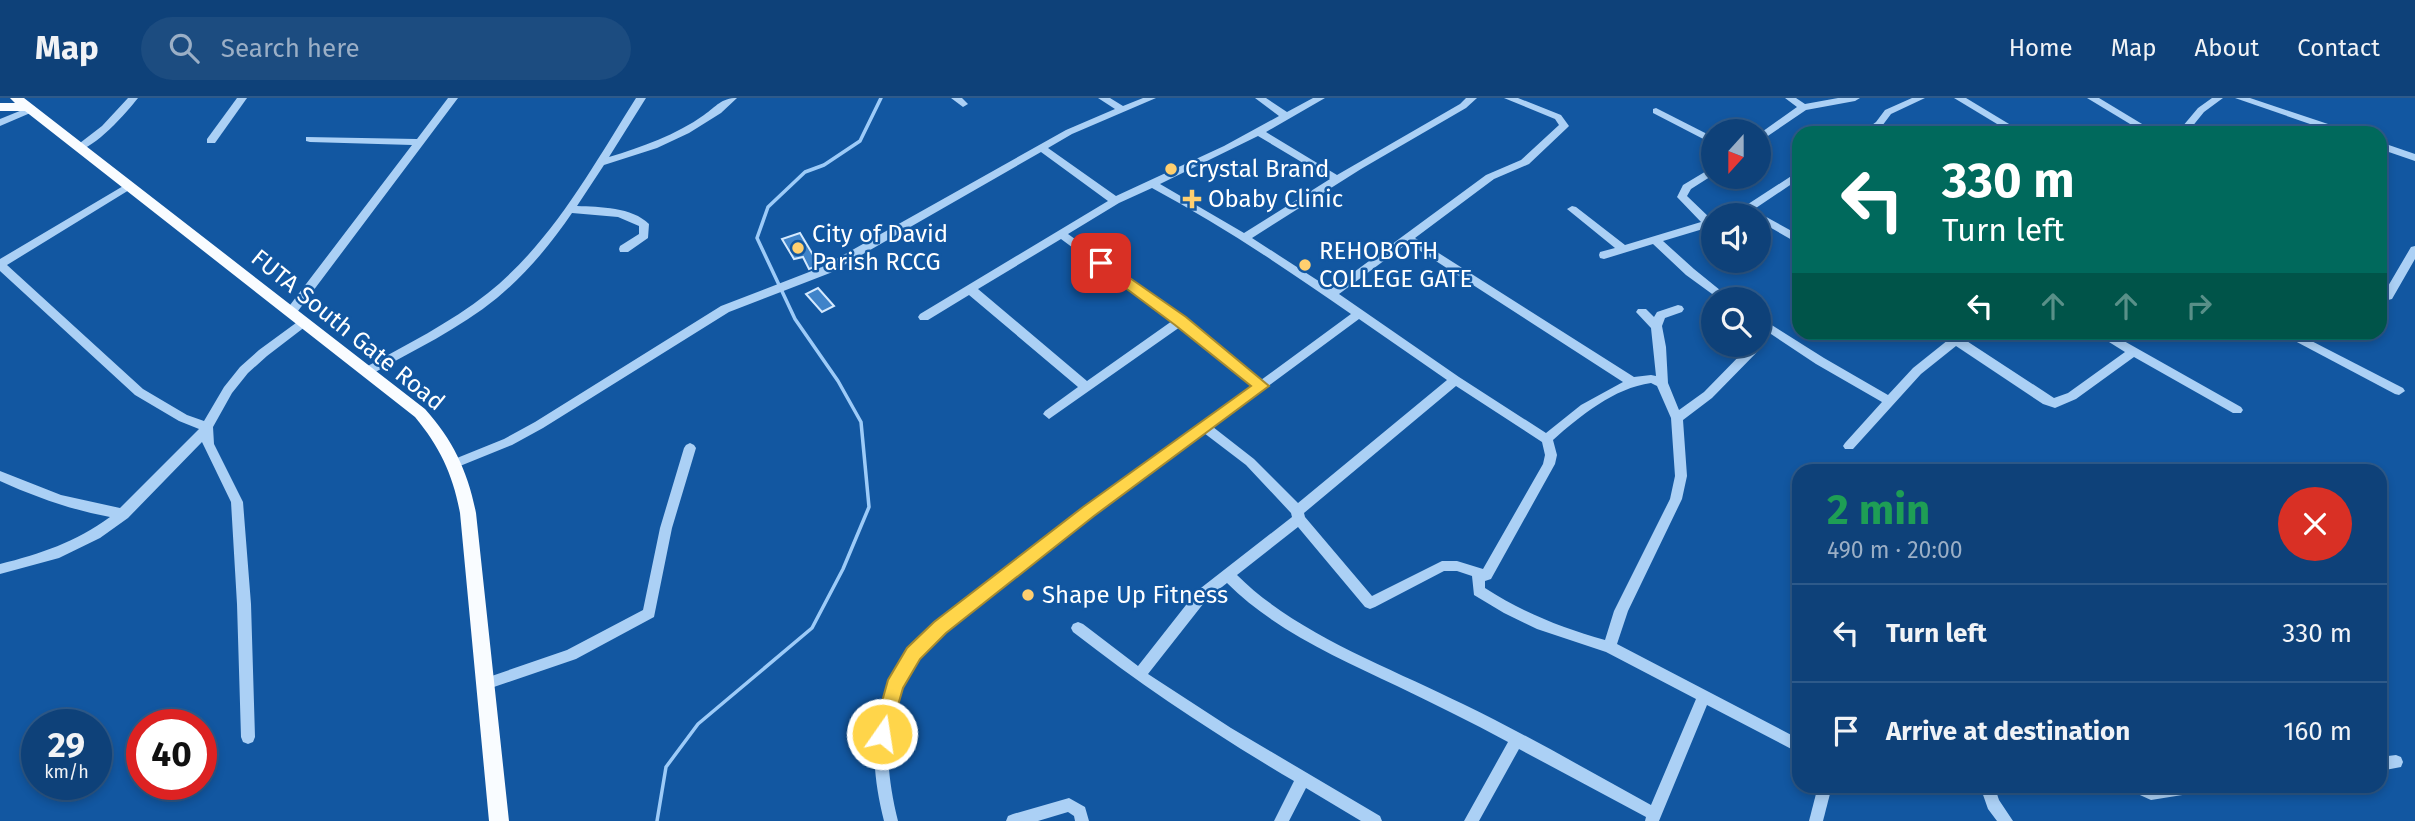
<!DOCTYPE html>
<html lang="en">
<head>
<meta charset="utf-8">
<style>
  body { margin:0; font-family:"Fira Sans",sans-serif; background:#1c4c80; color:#f1f3f6; height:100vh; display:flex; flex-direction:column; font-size:26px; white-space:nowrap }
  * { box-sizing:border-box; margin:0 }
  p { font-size:23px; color:#9bafc6 }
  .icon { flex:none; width:38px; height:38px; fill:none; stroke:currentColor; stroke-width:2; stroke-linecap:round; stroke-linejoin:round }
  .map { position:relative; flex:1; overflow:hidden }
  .details { position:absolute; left:1792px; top:366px; width:595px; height:329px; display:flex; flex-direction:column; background:#0e4179; border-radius:21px; box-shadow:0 4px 10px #0003,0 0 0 2px #2e5a8a }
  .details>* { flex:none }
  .guide { position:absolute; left:1792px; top:28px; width:595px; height:214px; border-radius:21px; box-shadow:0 4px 10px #0003,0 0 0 2px #2e5a8a; background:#00695c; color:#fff; overflow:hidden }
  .needle { width:46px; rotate:201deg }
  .tools { position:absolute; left:1701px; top:21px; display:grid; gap:14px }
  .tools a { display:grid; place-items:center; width:70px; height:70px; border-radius:50%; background:#0e4179; box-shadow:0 4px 10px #0003,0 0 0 2px #2e5a8a; font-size:35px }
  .speed { position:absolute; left:21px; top:611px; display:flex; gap:14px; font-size:35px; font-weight:700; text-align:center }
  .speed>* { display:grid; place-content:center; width:91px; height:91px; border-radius:50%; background:#0e4179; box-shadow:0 4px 10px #0003,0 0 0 2px #2e5a8a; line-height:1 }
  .speed small { font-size:18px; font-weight:400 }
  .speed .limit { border:10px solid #d22; background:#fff; color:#111 }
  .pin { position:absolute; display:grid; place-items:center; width:60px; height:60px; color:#fff; margin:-30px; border-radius:14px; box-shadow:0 4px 10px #0006 }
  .me { position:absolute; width:77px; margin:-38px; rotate:13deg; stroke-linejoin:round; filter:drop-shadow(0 0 5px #0008) }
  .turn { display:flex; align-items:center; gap:24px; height:147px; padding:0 35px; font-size:32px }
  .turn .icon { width:91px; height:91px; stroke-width:2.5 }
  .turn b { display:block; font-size:49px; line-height:60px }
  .lanes { display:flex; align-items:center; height:66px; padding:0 35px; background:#0003; justify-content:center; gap:35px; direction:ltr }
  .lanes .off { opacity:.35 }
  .round { display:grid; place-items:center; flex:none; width:74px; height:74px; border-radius:37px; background:#1c4c80 }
  .headline { display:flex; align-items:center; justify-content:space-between; height:119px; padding:0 35px }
  h1 { font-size:42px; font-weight:700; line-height:52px; color:#1e9e55 }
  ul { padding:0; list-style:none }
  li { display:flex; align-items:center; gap:21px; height:98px; padding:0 35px; border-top:2px solid #2e5a8a }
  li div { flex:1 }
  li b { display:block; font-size:26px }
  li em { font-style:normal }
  header { display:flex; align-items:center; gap:42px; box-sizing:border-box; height:98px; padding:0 35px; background:#0e4179; border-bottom:2px solid #2e5a8a }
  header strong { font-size:33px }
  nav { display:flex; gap:38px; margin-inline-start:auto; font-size:24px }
  .search { width:490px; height:63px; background:#1c4c80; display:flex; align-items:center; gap:18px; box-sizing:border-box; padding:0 24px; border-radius:38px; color:#9bafc6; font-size:26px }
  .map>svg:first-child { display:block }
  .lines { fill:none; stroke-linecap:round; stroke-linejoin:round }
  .stream { stroke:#9dcbf8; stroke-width:3.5 }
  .building { fill:#3f83c9; stroke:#d4e9fe; stroke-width:2 }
  .minor { fill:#abd0f5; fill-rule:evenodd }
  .major { fill:#f9fcff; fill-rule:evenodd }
  .route { fill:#ffd54a; stroke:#a68a30; stroke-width:2 }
  .poi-dot { fill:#ffcf6f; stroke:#1257a1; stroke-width:2.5 }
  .labels { text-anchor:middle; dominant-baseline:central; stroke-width:5; stroke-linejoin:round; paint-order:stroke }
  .poi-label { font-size:24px; fill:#fff; stroke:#1257a1; text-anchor:start }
  .street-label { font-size:24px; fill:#fff; stroke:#1257a1 }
</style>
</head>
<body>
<header>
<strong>Map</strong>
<div class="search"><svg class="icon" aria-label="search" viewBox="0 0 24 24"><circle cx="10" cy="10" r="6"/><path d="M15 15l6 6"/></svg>Search here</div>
<nav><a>Home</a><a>Map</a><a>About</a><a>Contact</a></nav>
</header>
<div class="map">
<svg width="2415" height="723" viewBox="0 0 2415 723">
  <rect width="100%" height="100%" fill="#1257a1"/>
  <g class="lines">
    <polyline class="stream" points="657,723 666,669 698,626 812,530 843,471 869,409 861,324 838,283 795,221 757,140 768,109 805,74 824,67 860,43 881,0"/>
  </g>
  <g class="building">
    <polygon points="800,135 819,167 809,171 803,159 794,161 782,141"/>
    <polygon points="818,190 834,208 822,214 806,196"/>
  </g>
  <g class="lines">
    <g class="minor">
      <path d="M128,0h10c-11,14 -45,53 -62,52v-4l26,-20z"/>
      <polygon points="237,0 247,0 215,45 207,45 207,41"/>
      <polygon points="448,0 458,0 295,217 287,217 285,214 287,211 412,47 310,44 306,43 306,39 417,41"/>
      <path d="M636,0h10l-37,59c33,-10 67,-22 95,-42 13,-9 17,-17 33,-17l-16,15 -32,20 -32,15 -53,17 -27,41c23,1 55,1 72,18l-1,14 -20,14h-8l-1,-3 1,-3 19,-12v-8l-21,-9 -46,-4c-21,31 -46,61 -75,85 -38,31 -83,52 -125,76h-8l-2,-3 2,-3c42,-23 86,-45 124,-75 64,-51 105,-127 148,-195z"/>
      <polygon points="951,0 962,0 968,6 963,9"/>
      <path d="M1098,0h12l13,8 20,-8h13l-84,36 -24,14 68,48 108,-50 55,-30 -24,-18h11l21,14 26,-14h12l-59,34 71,43 123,-71 6,-6h11l-11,10 -105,61 -109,69 79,51 155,-114 35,-15 38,-35 -4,-6 -51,-21h14l43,17 8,11 -2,2 -38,36 -35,15 -79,59 219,139 17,-2 5,1 -5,-48 -15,-16 2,-3h8l8,8 3,-5 21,-7 4,1 2,3 -2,3 -17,6 -3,8 4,21 2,36 11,27 25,-18 46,-47h9v-4l2,1 2,3 -2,3 -49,50 -29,22 4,56 -5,23 -54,112 -11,33 182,95v14l-92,-48 -48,116h-14l1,-4 -127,-68 -40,72h-15l44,-79c-37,-20 -74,-38 -111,-56 -59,-28 -123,-56 -170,-103l-20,16 -59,75 83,54 149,88 2,5h-21l-55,-33 -17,33h-15l20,-40c-78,-46 -149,-93 -221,-149l-2,-4 2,-4 5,-2 5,2 55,42 59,-75 95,-74 -1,-4 -45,-48 -42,-32 -233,175c-78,62 -97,116 -73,213h-14c-25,-99 -2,-159 78,-221l291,-214 -73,-59 -131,92 -6,-5 2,-3 33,-24 -109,-92 -41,25h-8l-2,-3 2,-3 188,-113 -67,-49 -211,121 -101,39 -186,116 -31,17 -52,21h-8l-2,-3 2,-3 52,-21 31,-17 186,-116 101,-39 244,-137 49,-21zM1258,38l72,43 -86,54 -84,-49zM1152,90c69,37 136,82 199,126l-90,66 -77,-62 -116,-84 51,-31zM1061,141l111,82 -85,60 -109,-92zM1408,145l215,139 -42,23 -35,28 -87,-56 -120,-83zM1359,221l88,61 -149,123 -44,-44 -41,-32zM1651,285l6,3 14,32 4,58 -5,23 -56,112 -9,29c-43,-12 -83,-28 -120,-52v-7l6,-2 64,-115 2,-9 -4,-15c27,-24 61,-52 98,-57zM1456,288l86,56 3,13 -2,9 -60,105 -26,-8h-15l-70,35 -67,-79 -1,-4zM1298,429l67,80 5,2 5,-2 69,-36h13l15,5 2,19 30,18 33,16 69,23 90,47 -45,106c-62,-34 -124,-70 -188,-101 -74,-37 -167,-70 -226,-129z"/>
      <polygon points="1785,0 1796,0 1805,6 1838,0 1860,0 1855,3 1806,12 1759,44 1759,36 1797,9"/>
      <polygon points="1912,0 1925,0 1891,16 1882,28 1873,35 1861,35 1876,24 1885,12"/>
      <polygon points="1954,0 1966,0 2024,35 2012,35"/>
      <polygon points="2087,0 2099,0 2157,35 2145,35"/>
      <polygon points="2212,0 2223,0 2204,14 2187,35 2177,35 2198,10"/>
      <polygon points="2235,0 2250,0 2349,33 2351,35 2336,35"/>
      <polygon points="32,8 35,9 35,13 0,28 0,21"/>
      <polygon points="1656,10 1713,39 1713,46 1653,15 1653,11"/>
      <polygon points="2380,44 2415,56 2415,63 2380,51"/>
      <polygon points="1713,69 1713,77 1691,91 1687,98 1711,121 1713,121 1713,128 1663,143 1694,171 1731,201 1719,201 1686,177 1653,146 1604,161 1600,160 1599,157 1600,154 1615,150 1567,111 1572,108 1576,109 1625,147 1701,124 1677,99 1683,87"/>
      <polygon points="1799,73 1799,81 1750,114 1742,117 1727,117 1728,115 1742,110"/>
      <path d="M130,84l5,3 -1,2 -127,78 136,124 44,26 17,6 20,-34 16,-20 19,-17 41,-30 4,-1 6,4 -43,33 -19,17 -16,20 -19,34 1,17 29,58 8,102 4,133 -2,5 -5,2 -5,-2 -2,-5 -4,-133 -6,-102 -29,-60 -74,76 -28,20 -41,20 -59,16v-10c40,-10 76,-22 110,-47 -38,-7 -75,-20 -110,-36v-10l61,24 59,13 79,-79 -20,-8 -44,-26 -135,-124v-12z"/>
      <polygon points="1759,115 1799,137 1799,146 1759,123 1759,117 1755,117"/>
      <polygon points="2415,148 2415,161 2392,201 2380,204 2380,196 2384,195 2411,149"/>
      <polygon points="1759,219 1824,260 1888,297 1913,270 1948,242 1939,234 1953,234 2054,300 2068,295 2125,254 2093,234 2108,234 2241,309 2243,312 2241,315 2233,315 2134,259 2076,301 2055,310 2043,306 1956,248 1921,276 1853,351 1845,351 1843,348 1845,345 1882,304 1816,266 1759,228"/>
      <polygon points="2278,234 2294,234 2403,290 2405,293 2399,297 2395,296"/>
      <polygon points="690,345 694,347 696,350 672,430 654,519 576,561 485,592 480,590 478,586 480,582 567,552 643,512 660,430 684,350 686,347"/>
      <polygon points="2396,657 2401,659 2403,664 2401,669 2380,673 2380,659"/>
      <polygon points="1818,688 1832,688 1823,723 1809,723"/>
      <polygon points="1982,688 1998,688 1996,693 1999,702 2013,723 1997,723 1988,711 1981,691"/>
      <polygon points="2129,688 2202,688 2200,693 2195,695 2151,702 2131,693"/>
      <polygon points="1069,700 1085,709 1089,723 1075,723 1074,718 1068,714 1038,723 1006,723 1008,718 1013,716"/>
    </g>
    <path class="major" d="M10,0h14l401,311c28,31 43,63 51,104l33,308h-20l-29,-308c-7,-38 -20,-66 -45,-96l-390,-306h-25v-8h15z"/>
  </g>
  <polygon class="route" points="1101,160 1186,219 1269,288 1094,418 946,535 920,561 903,590 888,642 882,645 875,642 873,636 888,582 907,550 934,524 1083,409 1251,288 1175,227 1096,168 1096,161"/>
  <g class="poi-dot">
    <circle cx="1171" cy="71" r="7"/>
    <path d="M1188.5 90.5h7v7h7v7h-7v7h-7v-7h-7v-7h7z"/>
    <circle cx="798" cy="150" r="7"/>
    <circle cx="1305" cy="167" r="7"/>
    <circle cx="1028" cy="497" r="7"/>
  </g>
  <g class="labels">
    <g class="poi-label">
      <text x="1185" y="71">Crystal Brand</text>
      <text x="1208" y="101">Obaby Clinic</text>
      <text x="812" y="136">City of David<tspan x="812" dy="28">Parish RCCG</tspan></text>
      <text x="1319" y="153">REHOBOTH<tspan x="1319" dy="28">COLLEGE GATE</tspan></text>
      <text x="1042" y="497">Shape Up Fitness</text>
    </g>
    <g class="street-label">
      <text transform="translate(348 232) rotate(39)">FUTA South Gate Road</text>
    </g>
  </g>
</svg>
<div class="tools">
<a><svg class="needle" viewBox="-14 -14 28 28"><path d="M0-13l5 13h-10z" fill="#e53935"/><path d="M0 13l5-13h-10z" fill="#9bafc6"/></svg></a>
<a><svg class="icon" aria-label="sound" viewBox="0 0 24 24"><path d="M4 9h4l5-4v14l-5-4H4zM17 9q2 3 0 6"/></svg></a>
<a><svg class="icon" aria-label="search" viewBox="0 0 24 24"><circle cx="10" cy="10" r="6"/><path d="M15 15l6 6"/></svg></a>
</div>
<div class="speed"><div>29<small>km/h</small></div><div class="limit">40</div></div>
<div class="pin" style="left:1101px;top:165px;background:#d93025"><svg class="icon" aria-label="arrive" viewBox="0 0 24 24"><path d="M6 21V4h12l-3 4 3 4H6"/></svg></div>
<svg class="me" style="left:882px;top:636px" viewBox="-20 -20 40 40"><circle r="17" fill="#ffd54a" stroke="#fff" stroke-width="3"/><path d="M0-11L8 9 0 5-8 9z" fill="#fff"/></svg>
<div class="guide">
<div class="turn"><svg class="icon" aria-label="left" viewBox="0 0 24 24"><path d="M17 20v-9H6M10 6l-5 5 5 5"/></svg><div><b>330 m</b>Turn left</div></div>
<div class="lanes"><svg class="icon" aria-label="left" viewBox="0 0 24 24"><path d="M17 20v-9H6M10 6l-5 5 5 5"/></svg><svg class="icon off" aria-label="ahead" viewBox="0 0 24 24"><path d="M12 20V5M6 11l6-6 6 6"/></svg><svg class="icon off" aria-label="ahead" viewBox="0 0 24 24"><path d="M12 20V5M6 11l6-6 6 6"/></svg><svg class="icon off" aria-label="right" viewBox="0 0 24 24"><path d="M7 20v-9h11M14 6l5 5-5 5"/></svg></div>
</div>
<section class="details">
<div class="headline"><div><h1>2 min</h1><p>490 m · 20:00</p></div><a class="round" style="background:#d93025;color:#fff"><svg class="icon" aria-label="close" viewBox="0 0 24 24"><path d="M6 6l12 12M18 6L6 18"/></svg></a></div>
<ul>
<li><svg class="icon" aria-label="left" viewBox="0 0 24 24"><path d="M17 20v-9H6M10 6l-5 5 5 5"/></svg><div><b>Turn left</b></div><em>330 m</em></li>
<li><svg class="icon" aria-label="arrive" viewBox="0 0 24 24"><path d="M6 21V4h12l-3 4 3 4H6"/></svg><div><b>Arrive at destination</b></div><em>160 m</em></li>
</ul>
</section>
</div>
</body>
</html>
